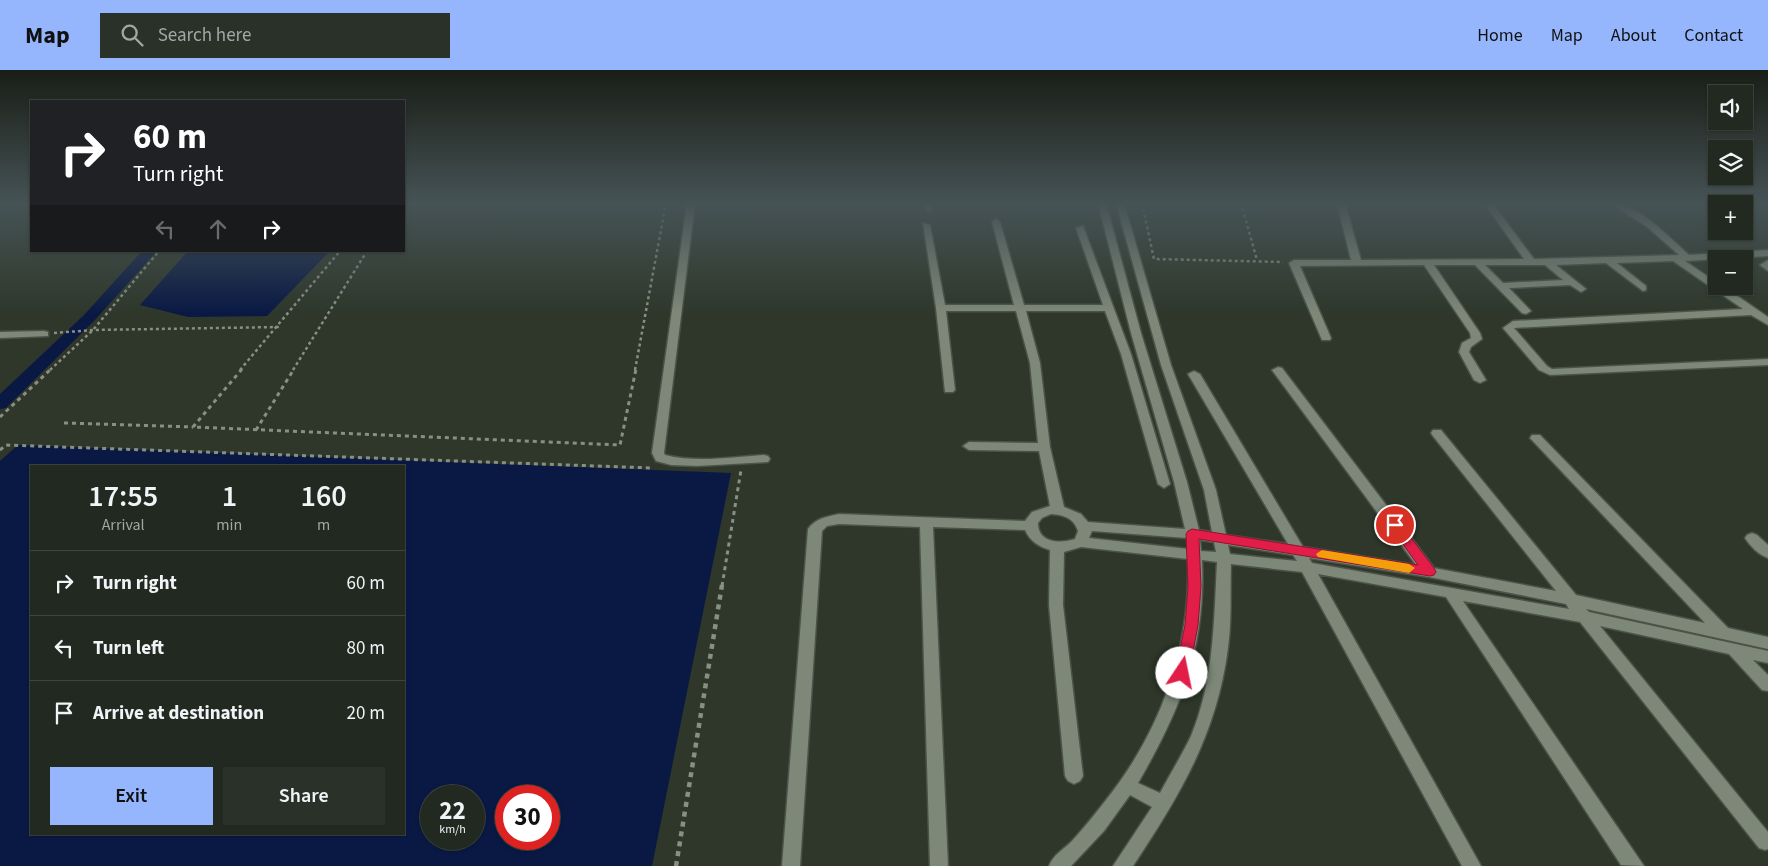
<!DOCTYPE html>
<html lang="en">
<head>
<meta charset="utf-8">
<style>
  body { margin:0; font-family:"Source Sans 3",sans-serif; background:#2a3129; color:#f1f3f6; height:100vh; display:flex; flex-direction:column; font-size:19px; white-space:nowrap }
  * { box-sizing:border-box; margin:0 }
  p { font-size:16px; color:#a2a6a5 }
  .icon { flex:none; width:28px; height:28px; fill:none; stroke:currentColor; stroke-width:2; stroke-linecap:round; stroke-linejoin:round }
  .map { position:relative; flex:1; overflow:hidden }
  .panel { position:absolute; left:30px; top:395px; width:375px; height:370px; display:flex; flex-direction:column; background:#222920; border-radius:0px; box-shadow:0 1px 4px #0004,0 0 0 1px #3f453e }
  .panel>* { flex:none }
  .hud { position:absolute; left:30px; top:30px; width:375px; height:152px; border-radius:0px; box-shadow:0 1px 4px #0004,0 0 0 1px #3f453e; background:#202124; color:#fff; overflow:hidden }
  .buttons { position:absolute; left:1708px; top:15px; display:grid; gap:10px }
  .buttons a { display:grid; place-items:center; width:45px; height:45px; border-radius:0px; background:#222920; box-shadow:0 1px 4px #0004,0 0 0 1px #3f453e; font-size:25px }
  .speed { position:absolute; left:420px; top:715px; display:flex; gap:10px; font-size:25px; font-weight:700; text-align:center }
  .speed>* { display:grid; place-content:center; width:65px; height:65px; border-radius:50%; background:#222920; box-shadow:0 1px 4px #0004,0 0 0 1px #3f453e; line-height:1 }
  .speed small { font-size:12px; font-weight:400 }
  .speed .limit { border:8px solid #d22; background:#fff; color:#111 }
  .pin { position:absolute; display:grid; place-items:center; width:42px; height:42px; color:#fff; margin:-21px; border:2px solid #fff; border-radius:50%; box-shadow:0 1px 5px #0007 }
  .me { position:absolute; width:55px; margin:-28px; rotate:11deg; stroke-linejoin:round; filter:drop-shadow(0 0 4px #0008) }
  .turn { display:flex; align-items:center; gap:18px; height:105px; padding:0 20px; font-size:22px }
  .turn .icon { width:65px; height:65px; stroke-width:2.5 }
  .turn b { display:block; font-size:35px; line-height:42px }
  .lanes { display:flex; align-items:center; height:48px; padding:0 20px; background:#0003; justify-content:center; gap:25px; direction:ltr }
  .lanes .off { opacity:.35 }
  .eta { display:flex; justify-content:space-evenly; align-items:center; height:85px; text-align:center }
  .eta b { font-size:30px; font-weight:600; line-height:35px }
  .cta { display:flex; gap:10px; margin-top:auto; padding:10px 20px }
  .cta a { flex:1; height:58px; border-radius:0px; background:#95b6fd; color:#111; font-size:20px; font-weight:600; line-height:58px; text-align:center }
  .cta a+a { background:#2a3129; color:#f1f3f6 }
  ul { padding:0; list-style:none }
  li { display:flex; align-items:center; gap:15px; height:65px; padding:0 20px; border-top:1px solid #3f453e }
  li div { flex:1 }
  li b { display:block; font-size:19px }
  li em { font-style:normal }
  header { display:flex; align-items:center; gap:30px; box-sizing:border-box; height:70px; padding:0 25px; background:#95b6fd; color:#111 }
  header strong { font-size:24px }
  nav { display:flex; gap:28px; margin-inline-start:auto; font-size:18px }
  .search { width:350px; height:45px; background:#2a3129; display:flex; align-items:center; gap:12px; box-sizing:border-box; padding:0 18px; border-radius:0px; color:#a2a6a5; font-size:19px }
  .map>svg:first-child { display:block }
  .water { fill:#091944; fill-rule:evenodd }
  .lines { fill:none; stroke-linecap:round; stroke-linejoin:round }
  .canal { fill:#091944; fill-rule:evenodd }
  .minor-casing { stroke:#4b5348; stroke-width:3 }
  .path-far2 { stroke:#889085; stroke-width:2.5; stroke-dasharray:3 3; stroke-linecap:butt }
  .path-far1 { stroke:#889085; stroke-width:3; stroke-dasharray:4 4; stroke-linecap:butt }
  .path { stroke:#889085; stroke-width:4.5; stroke-dasharray:5 5; stroke-linecap:butt }
  .minor { fill:#7d8879; fill-rule:evenodd }
  .route { fill:#e11d48; stroke:#92132f }
  .slow { fill:#f59e0b }
</style>
</head>
<body>
<header>
<strong>Map</strong>
<div class="search"><svg class="icon" aria-label="search" viewBox="0 0 24 24"><circle cx="10" cy="10" r="6"/><path d="M15 15l6 6"/></svg>Search here</div>
<nav><a>Home</a><a>Map</a><a>About</a><a>Contact</a></nav>
</header>
<div class="map">
<svg width="1768" height="796" viewBox="0 0 1768 796">
  <rect width="100%" height="100%" fill="#2e372a"/>
  <g class="water">
    <polygon points="188,181 330,181 267,246 188,247 140,235"/>
    <path d="M18,375l713,28 -79,393h-652v-405zM31,396h373v368h-373zM431,726h43v43h-43zM506,726h43v43h-43z"/>
  </g>
  <g class="lines">
    <polygon class="canal" points="142,181 157,181 94,251 6,338 0,339 0,324 84,245"/>
    <g class="minor-casing">
      <g id="minor">
        <path d="M687,133h8l-31,250 1,2c32,8 67,2 99,0l4,1 2,3 -2,3 -71,4 -26,-1 -15,-4 -4,-8z"/>
        <polygon points="924,133 932,133 932,141 926,141"/>
        <path d="M1098,133h8l35,130 46,149 12,48 13,2 -8,-42 -43,-125 -45,-162h8l47,162 45,125 10,45 62,9 -100,-170 6,-3 6,3 103,173 113,18 -144,-195 6,-3 4,1 152,200 122,23 -123,-155 -2,-3 2,-3h8l135,165 129,28 -175,-185 2,-3h8l188,193 40,9v12l-182,-40 3,3 179,39v12l-15,-3 15,15v16l-6,-1 -33,-36 -129,-28 168,206v17l-3,1 -6,-2 -179,-226 -117,-21 181,265 -23,-1 -175,-268 -128,-23 163,292h-19l-160,-294 -71,-8c-1,27 1,56 -3,84 -11,86 -48,147 -95,218h-20l39,-59 -22,-12 -26,36 -33,35h-22c4,-11 15,-17 23,-25 12,-13 23,-27 34,-41 55,-69 85,-153 82,-241l-107,-12 -17,5 -1,53 20,171 -3,5 -6,3 -6,-3 -3,-5 -16,-171 1,-55c-12,-4 -19,-8 -25,-20l-92,-3 15,339h-18l-10,-339 -81,-3 -12,2 -5,5 -22,335h-18l26,-337c8,-11 18,-12 31,-15l186,7 7,-9 18,-6 -11,-55 -70,-1 -6,-4 6,-4 69,1 -8,-80 -14,-52h-70l9,79 -2,2h-8l-9,-84 -13,-85 7,2 15,80h69l-22,-83 4,-3 4,3 24,83h79l-27,-77 7,-2 48,128 39,130 -6,4 -6,-4 -37,-130 -16,-43h-79l14,52 10,84 14,60 17,7 7,8 97,7 -11,-47 -43,-149zM1051,444c13,1 23,4 27,17l-3,8c-15,5 -37,4 -37,-16l4,-5zM1092,461l95,7 1,11 -99,-11zM1200,470l14,2 2,10 -15,-1zM1228,475l65,10 4,6 -67,-7zM1309,488l120,19 137,27 3,5 -257,-46zM1202,490l15,2c-3,59 -3,119 -26,174 -9,19 -21,38 -31,57l-22,-10c43,-74 68,-136 64,-223z"/>
        <path d="M1337,133h8l16,57 163,-1 -40,-56h8l42,56 145,-4 -33,-29 -36,-23c27,0 59,34 79,52l79,-5v6l-83,5 31,21v4h7l45,31v8l-17,-10 -237,13 33,38 5,3 216,-10v6l-218,10 -11,-5 -36,-42 10,-7 230,-12 -70,-48 -56,2 29,23v4l-3,1 -37,-28 -50,2 30,24 -5,3 -11,-7 -61,3 22,23 -5,3 -4,-1 -47,-48h-41l46,68 2,6 -11,8 -2,5 17,28 -6,3 -6,-3 -15,-28 3,-9 9,-5 -1,-5 -46,-68 -124,1 31,72 -1,2h-8l-33,-77 5,-3h57zM1485,195h60l18,15 -60,3z"/>
        <polygon points="1768,190 1768,201 1760,195"/>
        <polygon points="44,261 48,262 48,266 0,268 0,262"/>
        <path d="M1752,463l5,2 11,10v13c-9,-3 -18,-12 -23,-20l2,-3z"/>
      </g>
    </g>
    <g class="path-far2">
      <polyline points="1142,133 1154,189 1283,192"/>
      <polyline points="1241,133 1257,190"/>
      <polyline points="54,263 93,260 279,257"/>
      <polyline points="50,300 93,260 159,181"/>
      <polyline points="240,300 340,181"/>
      <polyline points="293,300 367,181"/>
      <polyline points="635,300 666,133"/>
    </g>
    <g class="path-far1">
      <polyline points="242,299 193,357 620,375 636,299"/>
      <polyline points="0,347 51,299"/>
      <polyline points="64,353 193,357"/>
      <polyline points="256,360 294,299"/>
      <polyline points="0,380 6,375 653,398"/>
      <polyline points="722,516 741,400"/>
    </g>
    <polyline class="path" points="676,796 722,515"/>
    <use href="#minor" class="minor"/>
  </g>
  <linearGradient id="sky" x2="0" y2="1"><stop stop-color="#191e17"/><stop offset="0.55" stop-color="#465355"/><stop offset="1" stop-color="#465355" stop-opacity="0"/></linearGradient>
  <rect width="1768" height="244" fill="url(#sky)"/>
  <polygon class="route" points="1395,451 1399,452 1434,498 1436,502 1434,505 1430,506 1199,469 1201,517 1198,555 1189,603 1187,607 1177,607 1175,603 1185,555 1188,517 1186,464 1188,461 1192,459 1418,495 1389,455"/>
  <polygon class="slow" points="1322,480 1409,494 1415,498 1409,503 1318,487 1316,484"/>
</svg>
<div class="buttons">
<a><svg class="icon" aria-label="sound" viewBox="0 0 24 24"><path d="M4 9h4l5-4v14l-5-4H4zM17 9q2 3 0 6"/></svg></a>
<a><svg class="icon" aria-label="layers" viewBox="0 0 24 24"><path d="M12 4l9 5-9 5-9-5zM3 14l9 5 9-5"/></svg></a>
<a>+</a>
<a>−</a>
</div>
<div class="speed"><div>22<small>km/h</small></div><div class="limit">30</div></div>
<div class="pin" style="left:1395px;top:455px;background:#d93025"><svg class="icon" aria-label="arrive" viewBox="0 0 24 24"><path d="M6 21V4h12l-3 4 3 4H6"/></svg></div>
<svg class="me" style="left:1182px;top:603px" viewBox="-20 -20 40 40"><circle r="19" fill="#fff"/><path d="M0-13L10 11 0 6-10 11z" fill="#e11d48"/></svg>
<div class="hud">
<div class="turn"><svg class="icon" aria-label="right" viewBox="0 0 24 24"><path d="M7 20v-9h11M14 6l5 5-5 5"/></svg><div><b>60 m</b>Turn right</div></div>
<div class="lanes"><svg class="icon off" aria-label="left" viewBox="0 0 24 24"><path d="M17 20v-9H6M10 6l-5 5 5 5"/></svg><svg class="icon off" aria-label="ahead" viewBox="0 0 24 24"><path d="M12 20V5M6 11l6-6 6 6"/></svg><svg class="icon" aria-label="right" viewBox="0 0 24 24"><path d="M7 20v-9h11M14 6l5 5-5 5"/></svg></div>
</div>
<section class="panel">
<div class="eta">
<div><b>17:55</b><p>Arrival</p></div>
<div><b>1</b><p>min</p></div>
<div><b>160</b><p>m</p></div>
</div>
<ul>
<li><svg class="icon" aria-label="right" viewBox="0 0 24 24"><path d="M7 20v-9h11M14 6l5 5-5 5"/></svg><div><b>Turn right</b></div><em>60 m</em></li>
<li><svg class="icon" aria-label="left" viewBox="0 0 24 24"><path d="M17 20v-9H6M10 6l-5 5 5 5"/></svg><div><b>Turn left</b></div><em>80 m</em></li>
<li><svg class="icon" aria-label="arrive" viewBox="0 0 24 24"><path d="M6 21V4h12l-3 4 3 4H6"/></svg><div><b>Arrive at destination</b></div><em>20 m</em></li>
</ul>
<div class="cta"><a>Exit</a><a>Share</a></div>
</section>
</div>
</body>
</html>
